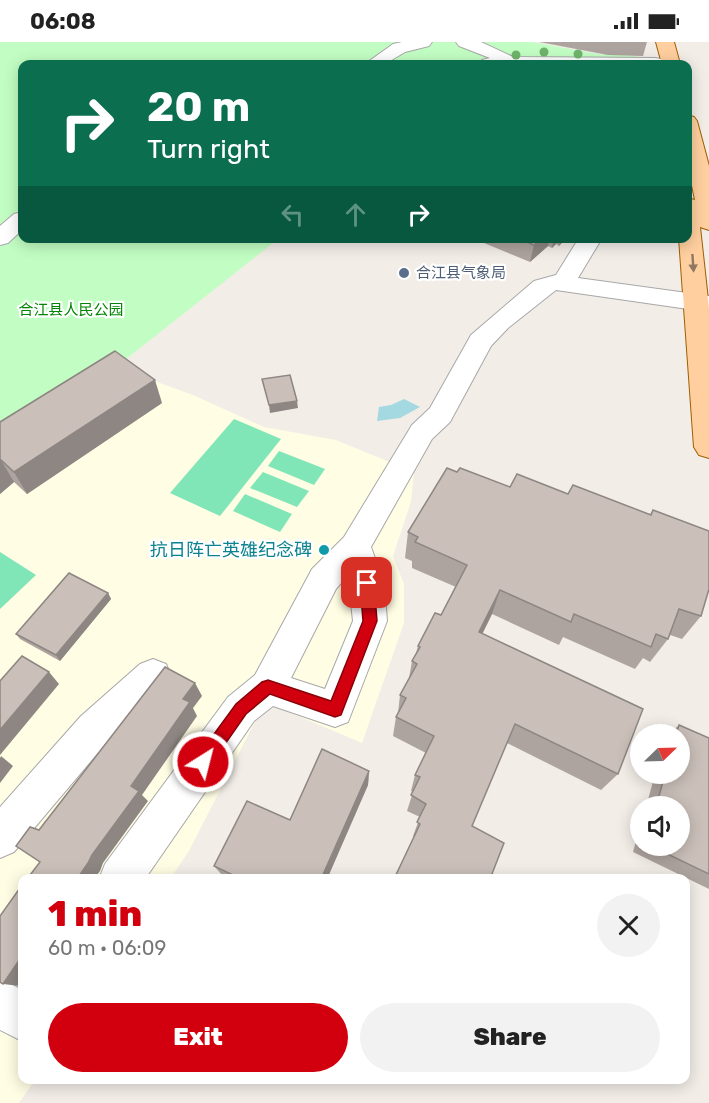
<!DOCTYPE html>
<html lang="en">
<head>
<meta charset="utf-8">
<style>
  body { margin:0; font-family:Rubik,"Noto Sans SC",sans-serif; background:#f2f2f2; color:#222; height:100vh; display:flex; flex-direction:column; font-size:22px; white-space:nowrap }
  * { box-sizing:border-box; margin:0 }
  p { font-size:20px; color:#767676 }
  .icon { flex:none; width:33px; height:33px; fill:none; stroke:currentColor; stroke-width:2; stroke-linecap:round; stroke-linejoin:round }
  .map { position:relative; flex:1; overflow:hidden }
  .side { position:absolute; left:18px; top:832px; width:672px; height:210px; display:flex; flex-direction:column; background:#fff; border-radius:12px; box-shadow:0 3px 15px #0003 }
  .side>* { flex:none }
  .guide { position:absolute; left:18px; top:18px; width:674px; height:183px; border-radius:12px; box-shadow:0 3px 15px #0003; background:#0b6e4f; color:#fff; overflow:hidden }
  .needle { width:39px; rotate:67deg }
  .fabs { position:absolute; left:630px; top:682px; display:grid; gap:12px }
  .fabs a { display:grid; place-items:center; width:60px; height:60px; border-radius:50%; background:#fff; box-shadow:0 3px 15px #0003; font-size:30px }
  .pin { position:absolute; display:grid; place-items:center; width:51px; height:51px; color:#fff; margin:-26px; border-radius:12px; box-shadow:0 3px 9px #0006 }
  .me { position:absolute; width:66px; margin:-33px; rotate:36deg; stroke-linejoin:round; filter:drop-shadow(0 0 4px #0008) }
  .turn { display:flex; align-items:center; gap:21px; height:126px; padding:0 30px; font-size:27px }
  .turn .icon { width:78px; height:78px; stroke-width:2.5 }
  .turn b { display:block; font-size:42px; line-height:51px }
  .lanes { display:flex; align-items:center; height:57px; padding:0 30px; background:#0003; justify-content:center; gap:30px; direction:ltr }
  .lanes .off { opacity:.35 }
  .round { display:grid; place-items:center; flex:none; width:63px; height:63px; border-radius:32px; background:#f2f2f2 }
  .summary { display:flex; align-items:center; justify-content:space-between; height:102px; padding:0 30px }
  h1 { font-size:36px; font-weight:800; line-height:45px; color:#d2000e }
  .action { display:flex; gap:12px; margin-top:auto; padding:12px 30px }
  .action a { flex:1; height:69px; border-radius:36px; background:#d2000e; color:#fff; font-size:24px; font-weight:800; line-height:69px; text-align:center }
  .action a+a { background:#f2f2f2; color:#222 }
  .status { display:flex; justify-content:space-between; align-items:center; height:42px; padding:0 30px; background:#fff; direction:ltr }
  .status svg { height:16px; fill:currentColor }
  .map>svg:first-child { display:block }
  .education { fill:#fffde3 }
  .park { fill:#c2fec3 }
  .pitch { fill:#80e6b7 }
  .water { fill:#a4d9e2 }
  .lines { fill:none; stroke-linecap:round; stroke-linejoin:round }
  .minor-casing { stroke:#a8a8a8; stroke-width:2 }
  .major-casing { stroke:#9e5f00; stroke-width:2 }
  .minor { fill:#fff; fill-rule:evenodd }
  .major { fill:#ffcf9f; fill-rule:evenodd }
  .tree { fill:#6fb46b }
  .wall { fill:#aea49f }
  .shaded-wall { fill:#8d8682 }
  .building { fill:#cabfb9; stroke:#8d8682; stroke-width:1.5 }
  .oneway { fill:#907860 }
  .route { fill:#d2000e; stroke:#880009; stroke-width:1.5 }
  .service-dot { fill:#5c6f8a; stroke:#fff; stroke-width:2 }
  .culture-dot { fill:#0f9aa8; stroke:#fff; stroke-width:2 }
  .labels { text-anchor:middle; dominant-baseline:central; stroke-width:4.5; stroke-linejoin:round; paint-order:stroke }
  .far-service-label { font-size:15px; fill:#4e5e75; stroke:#fff; text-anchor:start }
  .far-park-label { font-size:15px; fill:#048506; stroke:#fff }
  .culture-label { font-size:18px; fill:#0d838f; stroke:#fff; text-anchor:end }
</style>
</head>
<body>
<div class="status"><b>06:08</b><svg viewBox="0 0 49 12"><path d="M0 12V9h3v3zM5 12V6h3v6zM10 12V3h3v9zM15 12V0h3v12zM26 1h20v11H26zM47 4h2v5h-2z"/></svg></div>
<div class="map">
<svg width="709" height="1061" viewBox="0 0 709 1061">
  <rect width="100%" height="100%" fill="#f2ede7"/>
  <polygon class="education" points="116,325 193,353 264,385 336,398 414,430 411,460 393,514 404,542 404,581 362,701 265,660 189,809 170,837 22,837 22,1038 35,1038 19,1061 0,1061 0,396"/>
  <polygon class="park" points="0,0 532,0 603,13 605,9 640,15 641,18 634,18 635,22 22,22 22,196 278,197 116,325 0,396"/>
  <g class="pitch">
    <polygon points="234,377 281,397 220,474 170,451"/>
    <polygon points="279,409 325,427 314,443 268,424"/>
    <polygon points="263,430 309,449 297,465 250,446"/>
    <polygon points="245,452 292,472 280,490 233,469"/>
    <polygon points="0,510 36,533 0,567"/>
  </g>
  <polygon class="water" points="404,357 420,365 400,376 377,379 379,365 391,363"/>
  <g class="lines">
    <g class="minor-casing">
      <g id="minor">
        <polygon points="402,0 432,0 429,4 405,10 385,22 365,22 393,2"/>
        <polygon points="456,0 481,0 513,15 655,16 661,17 664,21 479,22 482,18 490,16 459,4"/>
        <polygon points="22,170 22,188 8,201 0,203 0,184 14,172"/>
        <path d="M579,196h23l-24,40 131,18v16l-153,-22 -48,38 -17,18 -41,76 -18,17 -61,108 13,36 3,38 -39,101 -13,5 -62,-21 -19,15 -109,158h-46l6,-15 123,-167 27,-22 57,-106 32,-32 68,-112 18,-17 41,-73 63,-54 22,-6zM348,533l5,46 -28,68 -34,-11 45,-89z"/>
        <polygon points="153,617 166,622 171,634 166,646 107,700 14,810 0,816 0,765 81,674 140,622"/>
        <polygon points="0,936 22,948 22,999 0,988"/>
      </g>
    </g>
    <g class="major-casing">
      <g id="major">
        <polygon points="656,0 674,0 680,22 662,22"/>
        <polygon points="687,73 694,75 697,79 709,124 709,188 700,185 709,267 709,416 699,413 694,405 679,196 687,196 687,156 695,158 687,119"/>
      </g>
    </g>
    <use href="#minor" class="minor"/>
    <use href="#major" class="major"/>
  </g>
  <g class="tree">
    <circle cx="544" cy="10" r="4.5"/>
    <circle cx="578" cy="12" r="4.5"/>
    <circle cx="516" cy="13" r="4.5"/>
  </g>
  <g class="wall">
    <polygon points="539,0 647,0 643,14 608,13"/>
    <polygon points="472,196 566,196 559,204 556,202 552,206 548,204 530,220"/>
    <polygon points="162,361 27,452 14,440 0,452 0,380"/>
    <polygon points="457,430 510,445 568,452 650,472 653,468 701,574 682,597 670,593 668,597 650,620 643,616 635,627 563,595 559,603 492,572 482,592 618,732 601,748 507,701 414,795 413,794 420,775 407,769 413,750 411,749 415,733 426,711 393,694 396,675 398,671 400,653 409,636 412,619 416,611 418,604 441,573 456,545 412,526 412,519 405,516 408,490"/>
    <polygon points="108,551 111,557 60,619 20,597 16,592"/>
    <polygon points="679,683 709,696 709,847 633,810 640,784 640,804 680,804 680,765 646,765 655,732 680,732 680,693 668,693"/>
    <polygon points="369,729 368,743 327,837 229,837 222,833 214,824"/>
  </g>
  <g class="shaded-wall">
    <polygon points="542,196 550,196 548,204 530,220 534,203"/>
    <polygon points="554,196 557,196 556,202 552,206"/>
    <polygon points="561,196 566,196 559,204"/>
    <polygon points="155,338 162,361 27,452 14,430"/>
    <polygon points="297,359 298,366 270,371 269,363"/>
    <polygon points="0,418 1,418 14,440 0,452"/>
    <polygon points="500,548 492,572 472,613 479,590"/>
    <polygon points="108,551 111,557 60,619 56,613"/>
    <polygon points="49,630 59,642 0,713 0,688"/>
    <polygon points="195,641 202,654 193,666 197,674 142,753 148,759 103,821 100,829 94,837 77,837 183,657"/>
    <polygon points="1,714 13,724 0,741 0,716"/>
    <polygon points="369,729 368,743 327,837 321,837"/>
    <polygon points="22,914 22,940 20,944 3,942"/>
  </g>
  <g class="building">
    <polygon points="518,196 542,196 534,203"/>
    <polygon points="115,309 155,338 14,430 1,418 0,418 0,380"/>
    <polygon points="290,333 297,359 269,363 262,337"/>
    <polygon points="447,426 457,430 460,426 510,445 517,432 568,452 573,443 651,473 653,468 709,489 709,547 701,574 679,567 668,597 656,592 651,605 574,572 571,580 500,548 479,590 643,667 618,732 515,682 472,784 504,801 490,837 394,837 420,782 417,780 426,762 411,753 420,735 415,733 434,694 396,675 406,656 400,653 417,622 412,619 420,605 418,604 435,571 441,573 467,523 415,500 418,495 408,490"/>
    <polygon points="69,531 108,551 56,613 16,592"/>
    <polygon points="22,614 49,630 0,688 0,639"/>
    <polygon points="165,625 195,641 183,657 190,660 131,744 139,749 92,813 88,821 77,837 27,837 40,820 16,804 30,785 39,788"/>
    <polygon points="679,683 709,696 709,832 651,804 680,804 680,765 656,765 665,732 680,732 680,693 676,693"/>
    <polygon points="322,707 369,729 321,837 241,837 214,824 247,759 290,778"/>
    <polygon points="22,843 22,914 3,942 0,940 0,874"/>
  </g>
  <defs><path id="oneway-solid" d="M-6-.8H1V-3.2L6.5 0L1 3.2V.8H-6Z" transform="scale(1.5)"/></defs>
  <use class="oneway" href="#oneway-solid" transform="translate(693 221) rotate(86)"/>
  <polygon class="route" points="367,535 372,537 374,541 377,579 341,673 335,675 270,652 246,672 209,725 203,728 198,725 195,720 198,714 236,662 262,640 268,638 331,659 363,579 360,541 362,537"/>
  <circle class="service-dot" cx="404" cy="231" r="6"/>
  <circle class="culture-dot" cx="324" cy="508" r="6"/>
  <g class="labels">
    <g class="far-service-label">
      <text x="416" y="231">合江县气象局</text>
    </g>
    <g class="far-park-label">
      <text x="71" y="268">合江县人民公园</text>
    </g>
    <g class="culture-label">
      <text x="312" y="508">抗日阵亡英雄纪念碑</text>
    </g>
  </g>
</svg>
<div class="fabs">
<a><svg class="needle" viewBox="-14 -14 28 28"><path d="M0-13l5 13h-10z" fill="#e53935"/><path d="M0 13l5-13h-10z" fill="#767676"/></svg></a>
<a><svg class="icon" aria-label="sound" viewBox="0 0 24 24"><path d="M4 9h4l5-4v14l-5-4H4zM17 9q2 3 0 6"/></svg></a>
</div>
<div class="pin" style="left:367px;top:541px;background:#d93025"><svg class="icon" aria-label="arrive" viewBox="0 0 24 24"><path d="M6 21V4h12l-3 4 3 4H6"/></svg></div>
<svg class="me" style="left:203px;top:720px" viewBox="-20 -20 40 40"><circle r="17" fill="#d2000e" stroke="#fff" stroke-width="3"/><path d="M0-11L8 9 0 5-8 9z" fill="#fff"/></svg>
<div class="guide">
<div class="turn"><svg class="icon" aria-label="right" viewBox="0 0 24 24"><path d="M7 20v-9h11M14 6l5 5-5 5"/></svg><div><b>20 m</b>Turn right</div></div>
<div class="lanes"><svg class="icon off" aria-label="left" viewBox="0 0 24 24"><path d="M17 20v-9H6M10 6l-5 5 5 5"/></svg><svg class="icon off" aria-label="ahead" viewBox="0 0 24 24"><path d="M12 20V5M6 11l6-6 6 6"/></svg><svg class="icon" aria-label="right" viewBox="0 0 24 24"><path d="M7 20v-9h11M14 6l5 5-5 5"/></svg></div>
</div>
<section class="side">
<div class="summary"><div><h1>1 min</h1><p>60 m · 06:09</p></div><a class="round"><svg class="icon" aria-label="close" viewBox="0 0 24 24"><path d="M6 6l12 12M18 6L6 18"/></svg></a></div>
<div class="action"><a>Exit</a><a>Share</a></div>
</section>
</div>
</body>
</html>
